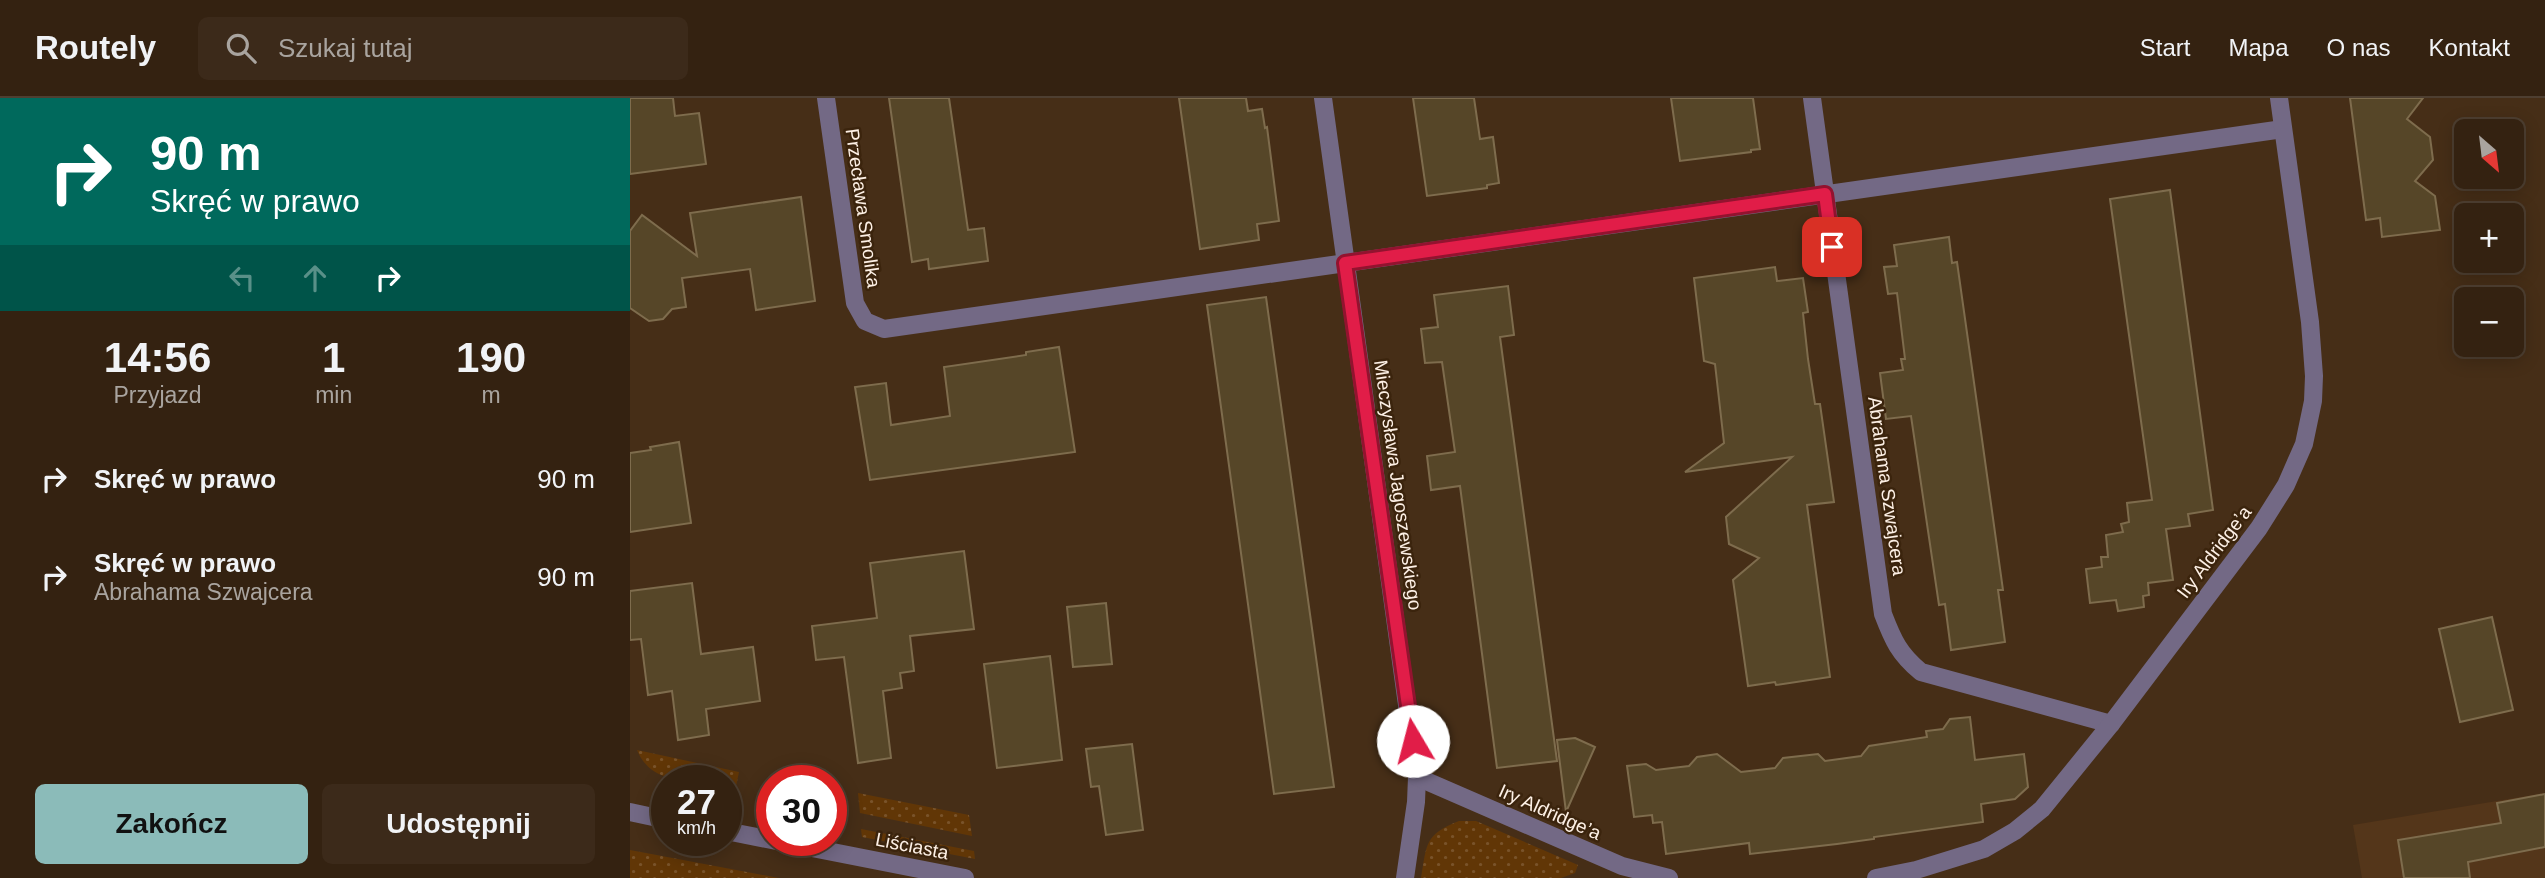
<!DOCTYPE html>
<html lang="pl">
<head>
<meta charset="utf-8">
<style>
  body { margin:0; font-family:Arial,sans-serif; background:#3c2a1a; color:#f1f3f6; height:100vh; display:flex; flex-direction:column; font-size:26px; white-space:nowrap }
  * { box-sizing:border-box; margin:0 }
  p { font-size:23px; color:#a9a49f }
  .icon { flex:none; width:38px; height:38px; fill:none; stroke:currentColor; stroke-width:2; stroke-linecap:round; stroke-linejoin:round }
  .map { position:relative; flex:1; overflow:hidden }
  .drawer { display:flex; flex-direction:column; background:#342211; width:630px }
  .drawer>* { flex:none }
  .hud { background:#00695c; color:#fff; overflow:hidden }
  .needle { width:46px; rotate:152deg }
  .controls { position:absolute; left:1824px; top:21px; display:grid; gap:14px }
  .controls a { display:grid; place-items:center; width:70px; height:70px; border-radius:10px; background:#342211; box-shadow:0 4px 18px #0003,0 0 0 2px #4e3f31; font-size:35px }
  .speed { position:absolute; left:21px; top:667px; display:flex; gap:14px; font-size:35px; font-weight:700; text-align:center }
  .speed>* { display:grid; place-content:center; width:91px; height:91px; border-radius:50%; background:#342211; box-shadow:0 4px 18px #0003,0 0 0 2px #4e3f31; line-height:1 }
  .speed small { font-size:18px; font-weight:400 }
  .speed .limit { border:10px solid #d22; background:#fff; color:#111 }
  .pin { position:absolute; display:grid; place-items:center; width:60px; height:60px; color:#fff; margin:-30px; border-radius:14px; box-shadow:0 4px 10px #0006 }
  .me { position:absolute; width:77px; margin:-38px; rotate:352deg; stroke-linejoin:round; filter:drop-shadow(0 0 5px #0008) }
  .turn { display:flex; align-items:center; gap:24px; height:147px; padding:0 35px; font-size:32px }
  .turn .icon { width:91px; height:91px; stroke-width:2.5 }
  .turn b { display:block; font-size:49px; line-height:60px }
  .lanes { display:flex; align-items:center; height:66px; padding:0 35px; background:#0003; justify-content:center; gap:35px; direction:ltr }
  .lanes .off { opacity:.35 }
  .eta { display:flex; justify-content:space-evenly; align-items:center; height:119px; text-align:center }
  .eta b { font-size:42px; font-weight:700; line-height:49px }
  .cta { display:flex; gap:14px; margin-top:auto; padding:14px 35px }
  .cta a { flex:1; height:80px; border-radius:10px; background:#8bbbb9; color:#111; font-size:28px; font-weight:700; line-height:80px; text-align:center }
  .cta a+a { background:#3c2a1a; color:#f1f3f6 }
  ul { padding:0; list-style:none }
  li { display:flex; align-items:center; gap:21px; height:98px; padding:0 35px }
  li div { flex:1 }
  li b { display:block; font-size:26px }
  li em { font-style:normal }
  header { display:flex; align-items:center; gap:42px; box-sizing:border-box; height:98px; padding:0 35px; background:#342211; border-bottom:2px solid #4e3f31 }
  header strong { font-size:33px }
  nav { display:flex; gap:38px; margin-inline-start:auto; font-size:24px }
  .search { width:490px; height:63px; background:#3c2a1a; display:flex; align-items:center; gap:18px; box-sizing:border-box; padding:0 24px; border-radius:10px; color:#a9a49f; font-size:26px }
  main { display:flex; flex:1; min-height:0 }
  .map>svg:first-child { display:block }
  .built { fill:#54361a }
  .grass { fill:url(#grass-dots) }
  .building { fill:#564628; stroke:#7e6c4d; stroke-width:2 }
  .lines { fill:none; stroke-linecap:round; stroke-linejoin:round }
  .street { stroke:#736985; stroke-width:18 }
  .route-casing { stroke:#92132f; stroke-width:18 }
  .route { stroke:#e11d48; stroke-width:12 }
  .labels { text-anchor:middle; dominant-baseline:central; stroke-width:5; stroke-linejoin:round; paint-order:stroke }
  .street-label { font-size:19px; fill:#fdf0e5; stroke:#3b240d }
</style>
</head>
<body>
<header>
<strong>Routely</strong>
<div class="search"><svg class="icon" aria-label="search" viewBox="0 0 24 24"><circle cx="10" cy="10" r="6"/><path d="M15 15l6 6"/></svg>Szukaj tutaj</div>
<nav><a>Start</a><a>Mapa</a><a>O nas</a><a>Kontakt</a></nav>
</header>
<main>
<section class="drawer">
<div class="hud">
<div class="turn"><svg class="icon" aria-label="right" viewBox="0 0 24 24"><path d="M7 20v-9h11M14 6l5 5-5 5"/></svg><div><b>90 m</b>Skręć w prawo</div></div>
<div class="lanes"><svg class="icon off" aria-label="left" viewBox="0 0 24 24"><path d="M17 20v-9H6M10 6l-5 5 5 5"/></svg><svg class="icon off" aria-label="ahead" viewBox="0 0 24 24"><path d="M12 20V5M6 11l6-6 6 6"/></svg><svg class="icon" aria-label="right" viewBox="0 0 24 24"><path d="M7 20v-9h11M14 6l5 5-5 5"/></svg></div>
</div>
<div class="eta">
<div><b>14:56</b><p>Przyjazd</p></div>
<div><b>1</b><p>min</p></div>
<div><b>190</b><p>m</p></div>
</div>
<ul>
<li><svg class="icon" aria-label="right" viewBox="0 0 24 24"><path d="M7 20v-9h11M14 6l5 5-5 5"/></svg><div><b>Skręć w prawo</b></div><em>90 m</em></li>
<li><svg class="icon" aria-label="right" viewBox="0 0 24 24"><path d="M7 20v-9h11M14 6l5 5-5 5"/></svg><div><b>Skręć w prawo</b><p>Abrahama Szwajcera</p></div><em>90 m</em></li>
</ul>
<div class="cta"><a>Zakończ</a><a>Udostępnij</a></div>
</section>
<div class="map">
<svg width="1915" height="780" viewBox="0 0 1915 780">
  <defs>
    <pattern id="grass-dots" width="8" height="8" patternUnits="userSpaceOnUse" patternTransform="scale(1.75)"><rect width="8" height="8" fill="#613606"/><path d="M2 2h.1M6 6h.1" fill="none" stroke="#79532a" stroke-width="1.8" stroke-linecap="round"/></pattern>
  </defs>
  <rect width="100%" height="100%" fill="#462e17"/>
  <polygon class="built" points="1915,695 1915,780 1732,780 1723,727"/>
  <g class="grass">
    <path d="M7,652l102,22 -4,19 -9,-2v-9c-32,0 -74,7 -89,-30z"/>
    <polygon points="228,695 339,717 342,738 230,715"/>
    <path d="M829,723h17l102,44 -3,8 -14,5h-140c6,-34 3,-43 38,-57z"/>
    <polygon points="231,731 344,753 345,761 232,739"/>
    <polygon points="0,752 149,780 0,780"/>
  </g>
  <g class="building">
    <polygon points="0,0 43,0 45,18 69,15 76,66 0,76"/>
    <polygon points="259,0 319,0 338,132 354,130 358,163 299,171 298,161 282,164"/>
    <polygon points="549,0 616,0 618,13 632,11 635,30 637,29 649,123 627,126 629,142 570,151"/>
    <polygon points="783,0 844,0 850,41 863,39 869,85 857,87 857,90 797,98"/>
    <polygon points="1041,0 1123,0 1130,51 1121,52 1121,54 1050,63"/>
    <polygon points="1720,0 1793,0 1777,21 1800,39 1803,62 1785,83 1805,98 1810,132 1752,139 1750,120 1736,122"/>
    <polygon points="1540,92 1583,412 1558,416 1560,428 1536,431 1543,482 1518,485 1519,497 1513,498 1514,509 1488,513 1486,502 1460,505 1456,471 1472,469 1471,459 1478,459 1476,437 1493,434 1491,426 1499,424 1497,405 1522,402 1480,101"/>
    <polygon points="171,99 185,203 126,212 120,171 52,180 56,209 42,211 33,221 19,223 0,210 0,133 12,117 67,158 60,115"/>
    <polygon points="1319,139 1322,165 1327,164 1351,334 1373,492 1368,492 1375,544 1321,552 1315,506 1309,507 1281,318 1256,321 1250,275 1273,272 1271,261 1275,261 1267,195 1258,196 1254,169 1267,168 1264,147"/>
    <polygon points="1145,169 1147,183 1173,180 1178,214 1173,215 1178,261 1185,306 1190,306 1204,404 1177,407 1200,579 1146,587 1145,584 1118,588 1103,482 1129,460 1099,446 1096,419 1162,359 1055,374 1094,345 1085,266 1074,263 1064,180"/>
    <polygon points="878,188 884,237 870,239 927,663 867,670 830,388 801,392 797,358 825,354 812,264 795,265 791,231 808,229 804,197"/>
    <polygon points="636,199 704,689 644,696 577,207"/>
    <polygon points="429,249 445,354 240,382 225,289 256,285 261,327 320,318 314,269 396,257 396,254"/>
    <polygon points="49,344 61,425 0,434 0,355 21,352 20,349"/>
    <polygon points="334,453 344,531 280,538 284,573 270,575 272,590 253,593 261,660 228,665 214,559 186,562 182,528 247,520 240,465"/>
    <polygon points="62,485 71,556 123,549 130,603 76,611 79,637 48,642 42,593 18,597 11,541 0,542 0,493"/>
    <polygon points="476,505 482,566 443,569 437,509"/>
    <polygon points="1862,519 1883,612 1830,624 1809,531"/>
    <polygon points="420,558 432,662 367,670 354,566"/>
    <polygon points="1340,619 1345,662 1394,656 1398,689 1385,701 1351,706 1353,724 1244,739 1244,741 1207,746 1120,756 1119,745 1036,756 1032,724 1023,725 1022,717 1004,719 997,668 1016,666 1026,672 1042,670 1059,668 1067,659 1087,656 1111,674 1145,670 1153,660 1188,656 1195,663 1231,658 1239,648 1297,639 1296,633 1313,631 1320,621"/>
    <polygon points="945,640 965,649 936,714 927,642"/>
    <polygon points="502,646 513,732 476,737 469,688 461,689 456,651"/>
    <polygon points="1915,696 1915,749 1838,764 1840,780 1774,780 1768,742 1871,725 1867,705"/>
  </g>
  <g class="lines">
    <g class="street">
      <polyline points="196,0 225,205 235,223 254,231 1653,31"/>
      <polyline points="693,0 787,679 786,704 775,780"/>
      <path d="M1182,0l71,516c10,26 16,40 38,58l190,52"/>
      <polyline points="787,679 992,768 1039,780"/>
      <polyline points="0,714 37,722"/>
      <polyline points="96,733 335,780"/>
      <polyline points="1246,780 1286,772 1354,751 1385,733 1412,711 1481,626 1629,430 1656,387 1674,346 1683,303 1684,278 1680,224 1649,0"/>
    </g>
  </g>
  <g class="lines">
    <g class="route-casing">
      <polyline id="route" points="783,643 715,165 1195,96 1202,149"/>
    </g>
    <use href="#route" class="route"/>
  </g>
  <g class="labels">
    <g class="street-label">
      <text transform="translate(233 110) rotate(82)">Przecława Smolika</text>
      <text transform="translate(768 387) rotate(82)">Mieczysława Jagoszewskiego</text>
      <text transform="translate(1257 388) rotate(82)">Abrahama Szwajcera</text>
      <text transform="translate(1584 454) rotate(-53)">Iry Aldridge’a</text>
      <text transform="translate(920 714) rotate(24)">Iry Aldridge’a</text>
      <text transform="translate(282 748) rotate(11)">Liściasta</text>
    </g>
  </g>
</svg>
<div class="controls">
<a><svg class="needle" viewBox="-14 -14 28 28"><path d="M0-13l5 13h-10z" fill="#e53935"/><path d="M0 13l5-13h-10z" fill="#a9a49f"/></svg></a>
<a>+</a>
<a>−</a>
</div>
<div class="speed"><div>27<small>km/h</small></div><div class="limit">30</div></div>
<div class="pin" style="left:1202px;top:149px;background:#d93025"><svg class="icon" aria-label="arrive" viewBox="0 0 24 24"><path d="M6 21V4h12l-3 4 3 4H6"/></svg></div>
<svg class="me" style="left:783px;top:643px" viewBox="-20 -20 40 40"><circle r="19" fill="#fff"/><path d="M0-13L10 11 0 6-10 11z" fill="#e11d48"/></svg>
</div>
</main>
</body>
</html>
